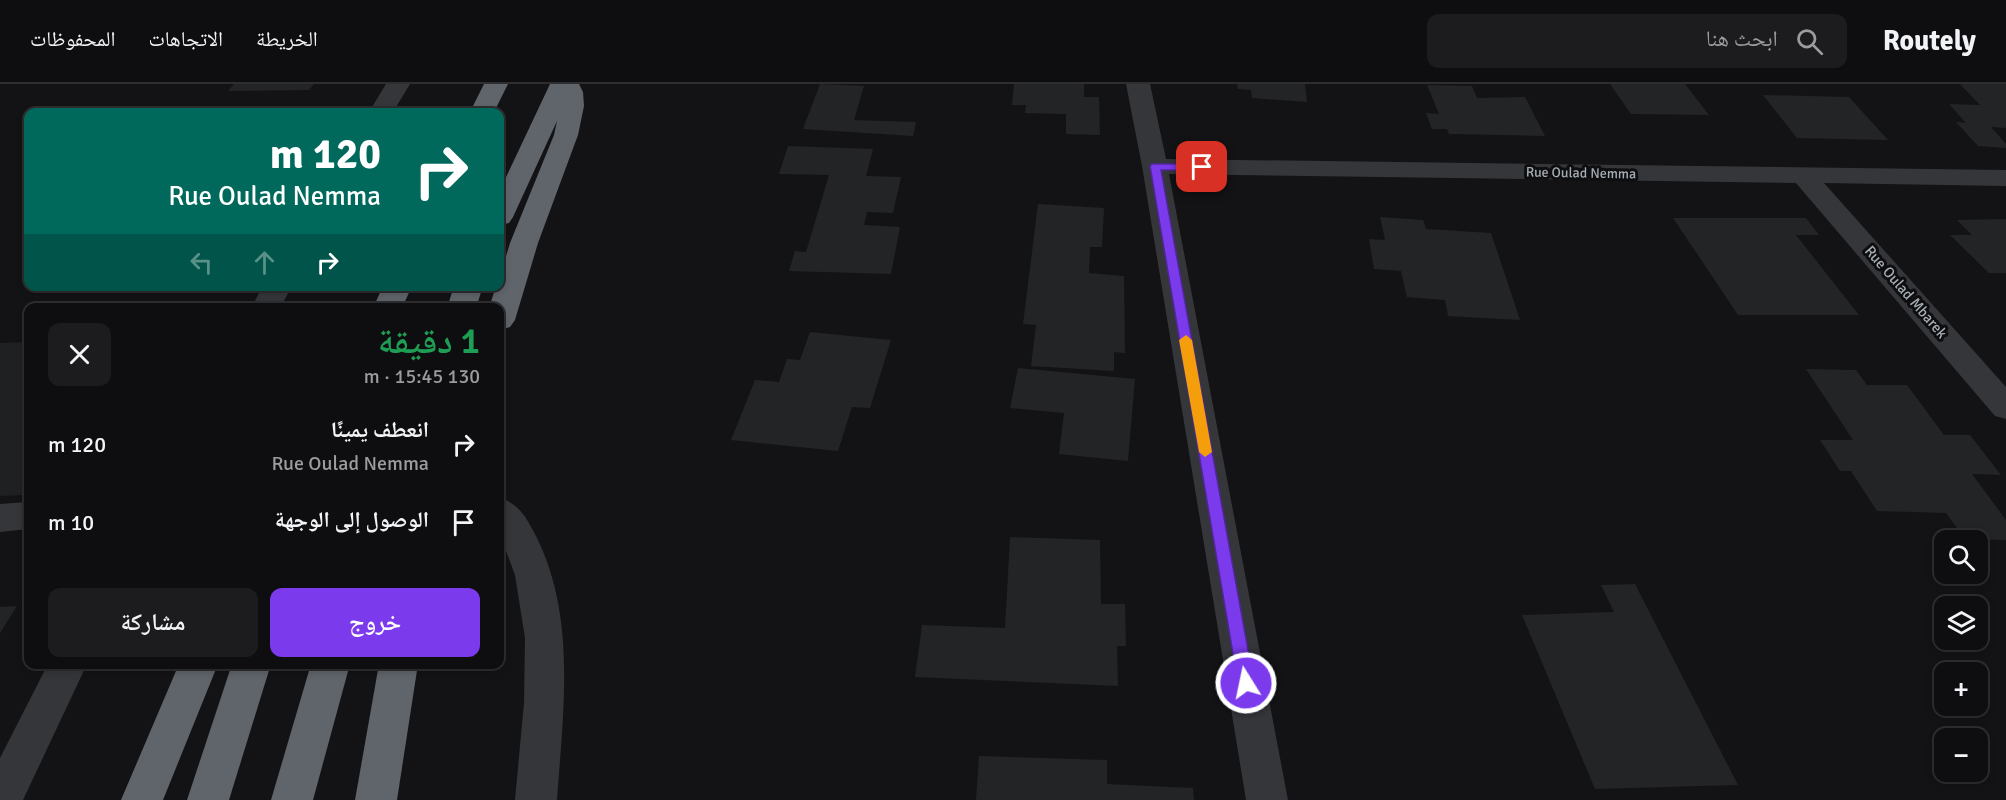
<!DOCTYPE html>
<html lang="ar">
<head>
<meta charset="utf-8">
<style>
  body { margin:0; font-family:Signika,"Noto Naskh Arabic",sans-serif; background:#1c1c1e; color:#f1f3f6; direction:rtl; height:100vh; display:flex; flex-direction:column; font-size:22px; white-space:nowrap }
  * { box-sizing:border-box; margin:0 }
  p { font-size:20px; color:#9b9c9f }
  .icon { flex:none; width:33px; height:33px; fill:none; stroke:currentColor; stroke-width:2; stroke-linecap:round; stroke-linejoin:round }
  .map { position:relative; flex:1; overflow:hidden; direction:ltr }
  .details { position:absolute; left:24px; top:219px; width:480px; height:366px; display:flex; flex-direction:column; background:#0e0e10; border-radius:12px; box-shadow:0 3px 9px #0003,0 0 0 2px #2e2e30; direction:rtl }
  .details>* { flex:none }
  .hud { position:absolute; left:24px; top:24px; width:480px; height:183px; border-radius:12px; box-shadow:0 3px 9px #0003,0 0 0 2px #2e2e30; direction:rtl; background:#00695c; color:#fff; overflow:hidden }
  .controls { position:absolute; left:1934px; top:446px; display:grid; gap:12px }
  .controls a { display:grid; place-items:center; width:54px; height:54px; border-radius:12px; background:#0e0e10; box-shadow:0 3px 9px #0003,0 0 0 2px #2e2e30; font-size:30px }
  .pin { position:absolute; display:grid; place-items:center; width:51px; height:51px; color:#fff; margin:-26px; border-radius:12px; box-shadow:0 3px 9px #0006 }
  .me { position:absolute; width:66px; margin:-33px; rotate:350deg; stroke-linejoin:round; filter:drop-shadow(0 0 4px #0008) }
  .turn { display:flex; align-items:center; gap:21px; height:126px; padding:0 24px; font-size:27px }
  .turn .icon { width:78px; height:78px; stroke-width:2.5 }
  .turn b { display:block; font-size:42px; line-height:51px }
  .lanes { display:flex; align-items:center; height:57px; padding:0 24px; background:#0003; justify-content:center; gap:30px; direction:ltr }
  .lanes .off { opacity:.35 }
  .round { display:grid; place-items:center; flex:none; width:63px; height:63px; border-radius:12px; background:#1c1c1e }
  .headline { display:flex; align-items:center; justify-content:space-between; height:102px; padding:0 24px }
  h1 { font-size:36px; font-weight:600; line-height:45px; color:#1e9e55 }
  .cta { display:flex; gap:12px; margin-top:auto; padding:12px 24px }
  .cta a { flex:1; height:69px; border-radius:12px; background:#7c3aed; color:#fff; font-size:24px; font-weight:600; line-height:69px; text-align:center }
  .cta a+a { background:#1c1c1e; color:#f1f3f6 }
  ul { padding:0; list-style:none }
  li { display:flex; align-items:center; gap:18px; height:78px; padding:0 24px }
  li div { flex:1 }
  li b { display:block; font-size:22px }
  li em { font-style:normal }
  header { display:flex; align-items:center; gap:36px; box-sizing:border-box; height:84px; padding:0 30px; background:#0e0e10; border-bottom:2px solid #2e2e30 }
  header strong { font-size:28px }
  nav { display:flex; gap:33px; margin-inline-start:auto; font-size:21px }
  .search { width:420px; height:54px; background:#1c1c1e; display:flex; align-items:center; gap:15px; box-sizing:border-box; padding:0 21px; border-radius:12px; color:#9b9c9f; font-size:22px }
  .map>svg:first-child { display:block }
  .built { fill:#1f2022 }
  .building { fill:#232426 }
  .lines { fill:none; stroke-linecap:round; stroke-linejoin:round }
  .minor { fill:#34363a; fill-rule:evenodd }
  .highway { fill:#60656b; fill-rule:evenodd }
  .route { fill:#7c3aed; stroke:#51269a; stroke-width:1.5 }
  .slow { fill:#f59e0b }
  .labels { text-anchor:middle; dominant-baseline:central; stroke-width:6; stroke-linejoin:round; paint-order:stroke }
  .far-street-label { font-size:14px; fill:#a5adb5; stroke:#0e0e10 }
  .street-label { font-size:15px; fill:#a5adb5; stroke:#0e0e10 }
</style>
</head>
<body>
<header>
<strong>Routely</strong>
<div class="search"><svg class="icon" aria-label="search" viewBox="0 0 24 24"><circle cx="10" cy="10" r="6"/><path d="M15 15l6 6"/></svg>ابحث هنا</div>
<nav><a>الخريطة</a><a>الاتجاهات</a><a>المحفوظات</a></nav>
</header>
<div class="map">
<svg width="2006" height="716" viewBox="0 0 2006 716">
  <rect width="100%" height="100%" fill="#131315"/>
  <polygon class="built" points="28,258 28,411 0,412 0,259"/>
  <g class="building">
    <polygon points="234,0 314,0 309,6 228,7"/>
    <polygon points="820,0 864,2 854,36 916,38 913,52 803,45"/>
    <polygon points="1014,0 1084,0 1084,13 1099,13 1100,51 1066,50 1066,30 1025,29 1026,21 1012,21"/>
    <polygon points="1237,0 1305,0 1307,18 1252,14 1251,6 1238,5"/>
    <polygon points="1610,0 1685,0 1709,31 1631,30"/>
    <polygon points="1960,0 2006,0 2006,44 1991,43 2006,60 2006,64 1978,62 1956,38 1966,39 1949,20 1980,21"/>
    <polygon points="1427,1 1472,2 1477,14 1525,13 1545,52 1449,50 1447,45 1432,45 1426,29 1439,30"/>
    <polygon points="1763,11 1849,13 1888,56 1797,54"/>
    <polygon points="788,62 873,65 866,92 901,93 893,129 867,128 864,141 900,143 891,190 789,187 795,167 806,168 829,91 779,90"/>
    <polygon points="1038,120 1104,124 1102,163 1090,163 1089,189 1124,192 1125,269 1114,268 1114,287 1031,282 1036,241 1023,240"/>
    <polygon points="1380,133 1423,136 1426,145 1491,149 1520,236 1448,232 1445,216 1407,213 1401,187 1374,185 1369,155 1385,156"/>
    <polygon points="1673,134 1806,134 1819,151 1796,151 1859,231 1738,231"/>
    <polygon points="2006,135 2006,189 1989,189 1950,151 1972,151 1957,136"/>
    <polygon points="810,248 891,256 870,324 852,323 838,367 731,356 755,296 779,298 787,275 800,276"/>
    <polygon points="1018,284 1135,295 1128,377 1059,370 1064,329 1010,324"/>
    <polygon points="1806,285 1856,286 1867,301 1907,301 1944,351 1970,351 2001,391 1972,390 2006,436 2006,456 1965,455 1946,429 1877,427 1851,387 1840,387 1820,356 1853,356"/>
    <polygon points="1010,453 1100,456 1101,520 1125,520 1126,562 1117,562 1118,602 915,593 922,541 1005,544"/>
    <polygon points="1635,500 1738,701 1595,705 1522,531 1614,528 1601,501"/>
    <polygon points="17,522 0,549 0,523"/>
    <polygon points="979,672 1107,676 1107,700 1193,704 1194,716 976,716"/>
  </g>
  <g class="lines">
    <g class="minor">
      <polygon points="386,0 410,0 393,28 369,28"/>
      <polygon points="1126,0 1150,0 1166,75 2006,86 2006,102 1824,99 2006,303 2006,335 1995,332 1796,99 1169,90 1288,716 1246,716 1142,82"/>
      <polygon points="263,202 292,202 280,224 251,224"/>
      <path d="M500,414c20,6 27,21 36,38 41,82 27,176 21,264h-42l9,-97 1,-65 -10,-63 -15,-40z"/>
      <polygon points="28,418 28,445 0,448 0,420"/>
      <polygon points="48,580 87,580 23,716 0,716 0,674"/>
    </g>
    <g class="highway">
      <polygon points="484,0 508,0 494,28 470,28"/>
      <polygon points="550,0 579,0 583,8 584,22 578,51 538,159 515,236 510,243 500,246 500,224 489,224 496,202 500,202 500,192 510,159 554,51 557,37 513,133 509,139 500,141 500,106"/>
      <polygon points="383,202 412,202 402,224 373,224"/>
      <polygon points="454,202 483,202 476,224 447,224"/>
      <polygon points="179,580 218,580 163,716 121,716"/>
      <polygon points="232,580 271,580 229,716 187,716"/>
      <polygon points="311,580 350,580 313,716 271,716"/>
      <polygon points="379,580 418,580 397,716 355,716"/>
    </g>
  </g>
  <polygon class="route" points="1152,80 1202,80 1207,83 1202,86 1161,86 1254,599 1252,604 1246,606 1240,604 1238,599 1150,82"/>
  <polygon class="slow" points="1186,251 1192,256 1212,368 1205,373 1199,368 1179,256"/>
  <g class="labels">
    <g class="far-street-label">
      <text transform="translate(1581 89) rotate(1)">Rue Oulad Nemma</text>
    </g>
    <g class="street-label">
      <text transform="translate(1906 208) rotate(49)">Rue Oulad Mbarek</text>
    </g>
  </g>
</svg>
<div class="controls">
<a><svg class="icon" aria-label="search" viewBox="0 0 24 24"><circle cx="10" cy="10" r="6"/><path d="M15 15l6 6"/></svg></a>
<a><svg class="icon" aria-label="layers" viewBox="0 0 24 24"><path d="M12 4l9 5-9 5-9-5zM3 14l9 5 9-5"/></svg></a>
<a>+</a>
<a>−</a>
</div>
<div class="pin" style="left:1202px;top:83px;background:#d93025"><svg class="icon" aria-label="arrive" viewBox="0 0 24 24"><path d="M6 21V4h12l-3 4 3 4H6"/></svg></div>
<svg class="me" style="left:1246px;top:599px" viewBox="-20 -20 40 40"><circle r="17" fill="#7c3aed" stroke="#fff" stroke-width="3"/><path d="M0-11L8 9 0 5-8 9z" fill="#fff"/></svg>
<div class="hud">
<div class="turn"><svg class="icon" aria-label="right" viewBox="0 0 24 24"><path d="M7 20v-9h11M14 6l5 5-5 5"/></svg><div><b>120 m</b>Rue Oulad Nemma</div></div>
<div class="lanes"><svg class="icon off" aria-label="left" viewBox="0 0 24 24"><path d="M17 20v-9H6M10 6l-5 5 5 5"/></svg><svg class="icon off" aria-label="ahead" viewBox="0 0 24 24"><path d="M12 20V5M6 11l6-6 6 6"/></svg><svg class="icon" aria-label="right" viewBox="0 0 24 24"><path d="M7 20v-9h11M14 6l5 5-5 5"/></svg></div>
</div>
<section class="details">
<div class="headline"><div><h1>1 دقيقة</h1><p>130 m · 15:45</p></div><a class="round"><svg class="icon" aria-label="close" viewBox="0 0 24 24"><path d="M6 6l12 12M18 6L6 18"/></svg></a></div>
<ul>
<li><svg class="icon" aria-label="right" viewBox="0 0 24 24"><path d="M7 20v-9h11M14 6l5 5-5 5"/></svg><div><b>انعطف يمينًا</b><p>Rue Oulad Nemma</p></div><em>120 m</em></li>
<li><svg class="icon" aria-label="arrive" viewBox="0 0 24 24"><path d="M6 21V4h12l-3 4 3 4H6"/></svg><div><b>الوصول إلى الوجهة</b></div><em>10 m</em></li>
</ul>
<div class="cta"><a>خروج</a><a>مشاركة</a></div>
</section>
</div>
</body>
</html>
